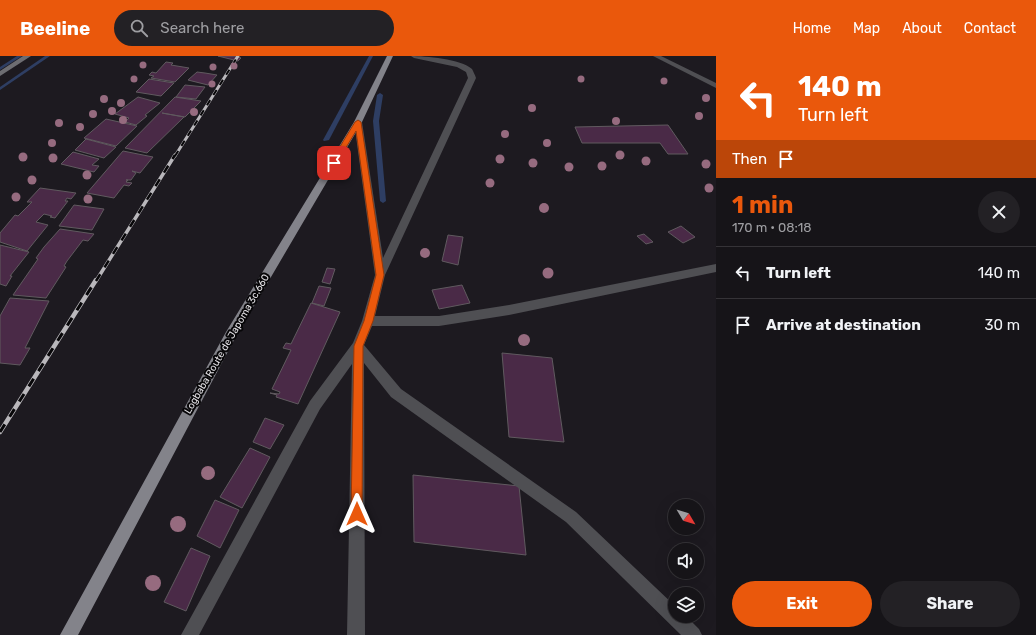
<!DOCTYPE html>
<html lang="en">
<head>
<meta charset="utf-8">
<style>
  body { margin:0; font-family:Rubik,sans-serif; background:#232125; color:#f1f3f6; height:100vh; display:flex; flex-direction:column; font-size:15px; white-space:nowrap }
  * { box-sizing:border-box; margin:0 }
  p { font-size:13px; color:#9e9ea2 }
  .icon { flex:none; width:22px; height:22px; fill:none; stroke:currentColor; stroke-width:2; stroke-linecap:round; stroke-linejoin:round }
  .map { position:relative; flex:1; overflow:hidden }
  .drawer { display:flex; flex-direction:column; background:#161418; width:320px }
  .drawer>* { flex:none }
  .guide { background:#ea580c; color:#fff; overflow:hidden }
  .needle { width:26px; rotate:128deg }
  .buttons { position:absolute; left:668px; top:443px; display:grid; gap:8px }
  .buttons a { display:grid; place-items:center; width:36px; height:36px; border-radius:50%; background:#161418; box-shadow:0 4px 16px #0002,0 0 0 1px #353337; font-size:20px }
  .pin { position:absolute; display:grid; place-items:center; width:34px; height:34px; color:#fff; margin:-17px; border-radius:8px; box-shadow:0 2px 6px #0006 }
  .me { position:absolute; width:44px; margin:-22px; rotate:0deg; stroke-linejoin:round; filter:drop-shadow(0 0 3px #0008) }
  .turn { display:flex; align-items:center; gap:14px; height:84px; padding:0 16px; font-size:18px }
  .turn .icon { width:52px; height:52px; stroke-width:2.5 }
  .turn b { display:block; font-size:28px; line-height:34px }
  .then { display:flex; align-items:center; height:38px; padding:0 16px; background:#0003; gap:8px; font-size:15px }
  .round { display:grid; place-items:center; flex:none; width:42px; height:42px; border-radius:21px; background:#232125 }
  .headline { display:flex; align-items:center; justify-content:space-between; height:68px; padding:0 16px }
  h1 { font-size:24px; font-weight:700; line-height:30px; color:#ea580c }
  .cta { display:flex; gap:8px; margin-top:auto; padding:8px 16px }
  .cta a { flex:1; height:46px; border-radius:24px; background:#ea580c; color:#fff; font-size:16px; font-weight:700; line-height:46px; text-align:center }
  .cta a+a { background:#232125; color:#f1f3f6 }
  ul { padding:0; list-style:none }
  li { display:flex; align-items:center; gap:12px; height:52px; padding:0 16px; border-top:1px solid #353337 }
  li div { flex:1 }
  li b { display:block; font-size:15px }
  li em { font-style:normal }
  header { display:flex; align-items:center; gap:24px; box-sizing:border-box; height:56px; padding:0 20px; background:#ea580c; color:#fff }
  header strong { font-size:19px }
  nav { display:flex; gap:22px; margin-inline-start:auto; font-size:14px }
  .search { width:280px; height:36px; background:#232125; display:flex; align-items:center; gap:10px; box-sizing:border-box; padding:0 14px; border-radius:22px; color:#9e9ea2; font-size:15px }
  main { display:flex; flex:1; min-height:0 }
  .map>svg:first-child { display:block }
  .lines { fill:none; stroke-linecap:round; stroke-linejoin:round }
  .stream { fill:#2e3e63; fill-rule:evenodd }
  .building { fill:#4a2a47; stroke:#605a5f }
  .street { fill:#4f4f53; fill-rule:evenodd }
  .secondary { fill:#6d6d72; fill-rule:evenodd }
  .primary { fill:#83838a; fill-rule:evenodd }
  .rail-far2-casing { stroke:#b9b7bb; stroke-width:3 }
  .rail-far1-casing { stroke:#b9b7bb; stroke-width:3.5 }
  .rail-casing { stroke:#b9b7bb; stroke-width:4.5 }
  .rail-far2 { stroke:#070608; stroke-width:2; stroke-dasharray:6; stroke-linecap:butt }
  .rail-far1 { stroke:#070608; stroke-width:2.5; stroke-dasharray:8; stroke-linecap:butt }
  .rail { stroke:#070608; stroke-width:3; stroke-dasharray:9; stroke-linecap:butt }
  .tree { fill:#966b7f }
  .route { fill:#ea580c; stroke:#983908 }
  .labels { text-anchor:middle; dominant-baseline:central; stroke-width:4; stroke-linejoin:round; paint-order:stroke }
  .street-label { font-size:10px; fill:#e5e3e7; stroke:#070608 }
</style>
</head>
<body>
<header>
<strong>Beeline</strong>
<div class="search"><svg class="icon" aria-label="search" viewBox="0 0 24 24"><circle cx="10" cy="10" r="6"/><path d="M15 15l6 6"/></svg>Search here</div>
<nav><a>Home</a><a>Map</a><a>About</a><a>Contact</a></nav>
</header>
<main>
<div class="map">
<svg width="716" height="579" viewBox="0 0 716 579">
  <rect width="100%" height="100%" fill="#1d1a20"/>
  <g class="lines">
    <g class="stream">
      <polygon points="17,0 22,0 0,14 0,11"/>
      <polygon points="45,0 50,0 0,34 0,31"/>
      <polygon points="369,0 373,0 329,84 324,85 323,84"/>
      <polygon points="380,37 383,39 379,65 386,145 383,147 380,145 373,65 377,39"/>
    </g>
  </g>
  <g class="building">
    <polygon points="218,0 239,0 238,1 241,2 238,5"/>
    <polygon points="166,6 173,7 171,9 189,12 175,26 151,22 154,20 149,19 152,16 156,17"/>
    <polygon points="197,16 205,17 217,19 208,29 188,24"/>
    <polygon points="149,23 174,27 161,40 136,36"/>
    <polygon points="185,29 205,31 196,43 176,41"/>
    <polygon points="138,41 160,47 145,59 147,60 136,69 125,66 129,62 115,58"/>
    <polygon points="175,41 201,45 185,61 162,57 184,61 147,97 125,92"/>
    <polygon points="106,63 137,70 116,90 84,82"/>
    <polygon points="668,69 688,98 668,98 660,87 582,87 575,71"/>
    <polygon points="86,83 116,91 104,102 75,94"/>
    <polygon points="123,95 153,101 140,117 132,115 136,117 131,124 126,124 128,124 126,126 132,127 129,130 124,129 114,142 87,137"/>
    <polygon points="73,96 99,103 92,109 99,110 94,116 61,108"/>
    <polygon points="40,132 76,137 71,143 67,142 65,145 68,145 55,162 50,161 52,160 44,158 36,166 48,169 27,195 0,186 0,177 15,159 18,160 32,146 27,146"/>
    <polygon points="74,149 104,153 92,174 59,170"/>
    <polygon points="681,170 695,181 683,187 668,176"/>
    <polygon points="60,173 94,178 88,185 83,184 67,205 64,210 66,211 46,242 13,239 38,203 36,202 44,191"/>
    <polygon points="644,178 653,186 646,188 637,180"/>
    <polygon points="448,179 463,181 458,209 442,205"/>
    <polygon points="0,189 29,196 10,220 12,220 6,230 0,228"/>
    <polygon points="327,212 335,213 330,228 322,226"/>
    <polygon points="462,229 470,247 439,253 432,234"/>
    <polygon points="319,230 331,232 324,250 312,247"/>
    <polygon points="10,242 49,245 25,292 30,292 20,309 0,307 0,260"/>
    <polygon points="311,247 340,256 298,348 276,341 277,339 270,337 279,338 280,336 272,333 291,294 283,292 286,287 291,288"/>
    <polygon points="502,297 552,302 564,386 509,381"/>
    <polygon points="265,362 284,369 270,393 253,386"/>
    <polygon points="250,392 270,401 242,452 220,441"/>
    <polygon points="413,419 519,430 526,499 414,486"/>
    <polygon points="215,444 239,454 220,492 197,480"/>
    <polygon points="191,492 210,500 186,555 164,546"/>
  </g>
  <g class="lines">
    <g class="street">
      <path d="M411,0c14,0 50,3 61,13 1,2 3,6 4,9l-91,197 -10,41h64l70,-11 207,-41v8l-207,43 -70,11h-67l-8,19 37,44 175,123 99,94v10h11l13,13 3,6h-21l-115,-113 -175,-125 -27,-34 1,272h-18l5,-271 -32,45 -121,226h-18l129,-234 43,-58 9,-22 13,-46 -21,-153 4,-2 4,2 21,136 85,-180 -2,-6 -9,-5 -43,-9z"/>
      <polygon points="653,0 661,0 716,27 716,32"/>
    </g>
    <polygon class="secondary" points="23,0 31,0 0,20 0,15"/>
    <polygon class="primary" points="387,0 393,0 362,66 234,284 78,579 60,579 226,276 354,66"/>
    <g class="rail-far2-casing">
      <polyline id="rail-far2" points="175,100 238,0"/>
    </g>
    <g class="rail-far1-casing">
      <polyline id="rail-far1" points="96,225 175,99"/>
    </g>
    <g class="rail-casing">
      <polyline id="rail" points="0,376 96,224"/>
    </g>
    <use href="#rail-far2" class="rail-far2"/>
    <use href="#rail-far1" class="rail-far1"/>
    <use href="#rail" class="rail"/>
  </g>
  <g class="tree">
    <circle cx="143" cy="9" r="3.5"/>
    <circle cx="234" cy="10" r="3.5"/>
    <circle cx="213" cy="11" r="3.5"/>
    <circle cx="134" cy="23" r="3.5"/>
    <circle cx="581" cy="23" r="3.5"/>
    <circle cx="664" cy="25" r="3.5"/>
    <circle cx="212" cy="28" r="3.5"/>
    <circle cx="706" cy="42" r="4"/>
    <circle cx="104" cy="43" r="4"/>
    <circle cx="121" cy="47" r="4"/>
    <circle cx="532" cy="52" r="4"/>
    <circle cx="112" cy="55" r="4"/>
    <circle cx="194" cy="56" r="4"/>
    <circle cx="93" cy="58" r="4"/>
    <circle cx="699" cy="60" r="4"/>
    <circle cx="123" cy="64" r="4"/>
    <circle cx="616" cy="65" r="4"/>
    <circle cx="59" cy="67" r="4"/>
    <circle cx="80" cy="71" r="4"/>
    <circle cx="505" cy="78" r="4"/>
    <circle cx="52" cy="87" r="4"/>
    <circle cx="547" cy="87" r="4"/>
    <circle cx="620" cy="99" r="4.5"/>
    <circle cx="23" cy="101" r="4.5"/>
    <circle cx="53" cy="102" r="4.5"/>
    <circle cx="500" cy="103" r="4.5"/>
    <circle cx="646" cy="105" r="4.5"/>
    <circle cx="533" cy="107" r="4.5"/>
    <circle cx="706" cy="108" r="4.5"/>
    <circle cx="602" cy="110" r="4.5"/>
    <circle cx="569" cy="111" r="4.5"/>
    <circle cx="87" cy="119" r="4.5"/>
    <circle cx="32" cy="124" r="4.5"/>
    <circle cx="490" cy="127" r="4.5"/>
    <circle cx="709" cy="132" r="4.5"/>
    <circle cx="16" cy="141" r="4.5"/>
    <circle cx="88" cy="143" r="4.5"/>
    <circle cx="544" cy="152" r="5"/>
    <circle cx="425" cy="197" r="5"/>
    <circle cx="548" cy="217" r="5.5"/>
    <circle cx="524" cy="284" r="6"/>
    <circle cx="208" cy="417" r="7"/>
    <circle cx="178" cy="468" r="8"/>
    <circle cx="153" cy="527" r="8"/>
  </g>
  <polygon class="route" points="358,64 361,66 384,219 373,265 363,290 362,458 361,462 357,463 353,462 351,458 354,290 364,265 376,219 356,75 336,108 330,107 355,66"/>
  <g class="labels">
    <g class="street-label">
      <text transform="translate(227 288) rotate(-60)">Logbaba Route de Japoma 3c.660</text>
    </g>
  </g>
</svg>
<div class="buttons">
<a><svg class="needle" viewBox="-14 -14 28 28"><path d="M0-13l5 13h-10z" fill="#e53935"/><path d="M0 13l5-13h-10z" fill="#9e9ea2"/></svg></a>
<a><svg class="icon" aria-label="sound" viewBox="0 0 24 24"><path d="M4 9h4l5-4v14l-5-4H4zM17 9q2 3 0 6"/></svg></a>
<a><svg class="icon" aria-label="layers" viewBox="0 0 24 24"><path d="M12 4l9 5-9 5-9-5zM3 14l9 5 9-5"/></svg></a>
</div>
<div class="pin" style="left:334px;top:107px;background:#d93025"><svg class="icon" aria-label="arrive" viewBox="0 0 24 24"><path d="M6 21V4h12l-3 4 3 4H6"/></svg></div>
<svg class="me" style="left:357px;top:458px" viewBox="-20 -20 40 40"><path d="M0-17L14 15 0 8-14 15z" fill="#ea580c" stroke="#fff" stroke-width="4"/></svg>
</div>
<section class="drawer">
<div class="guide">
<div class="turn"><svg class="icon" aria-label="left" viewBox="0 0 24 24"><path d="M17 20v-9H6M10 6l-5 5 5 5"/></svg><div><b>140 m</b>Turn left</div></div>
<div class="then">Then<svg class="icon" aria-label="arrive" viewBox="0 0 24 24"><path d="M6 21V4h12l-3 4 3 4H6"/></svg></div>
</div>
<div class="headline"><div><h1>1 min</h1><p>170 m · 08:18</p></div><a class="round"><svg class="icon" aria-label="close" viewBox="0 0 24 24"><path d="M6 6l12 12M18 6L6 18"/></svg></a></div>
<ul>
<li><svg class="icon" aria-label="left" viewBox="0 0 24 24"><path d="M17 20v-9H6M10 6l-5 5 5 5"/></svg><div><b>Turn left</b></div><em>140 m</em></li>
<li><svg class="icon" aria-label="arrive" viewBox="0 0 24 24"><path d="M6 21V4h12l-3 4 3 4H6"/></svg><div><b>Arrive at destination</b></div><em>30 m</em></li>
</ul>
<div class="cta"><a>Exit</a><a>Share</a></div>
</section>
</main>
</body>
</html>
